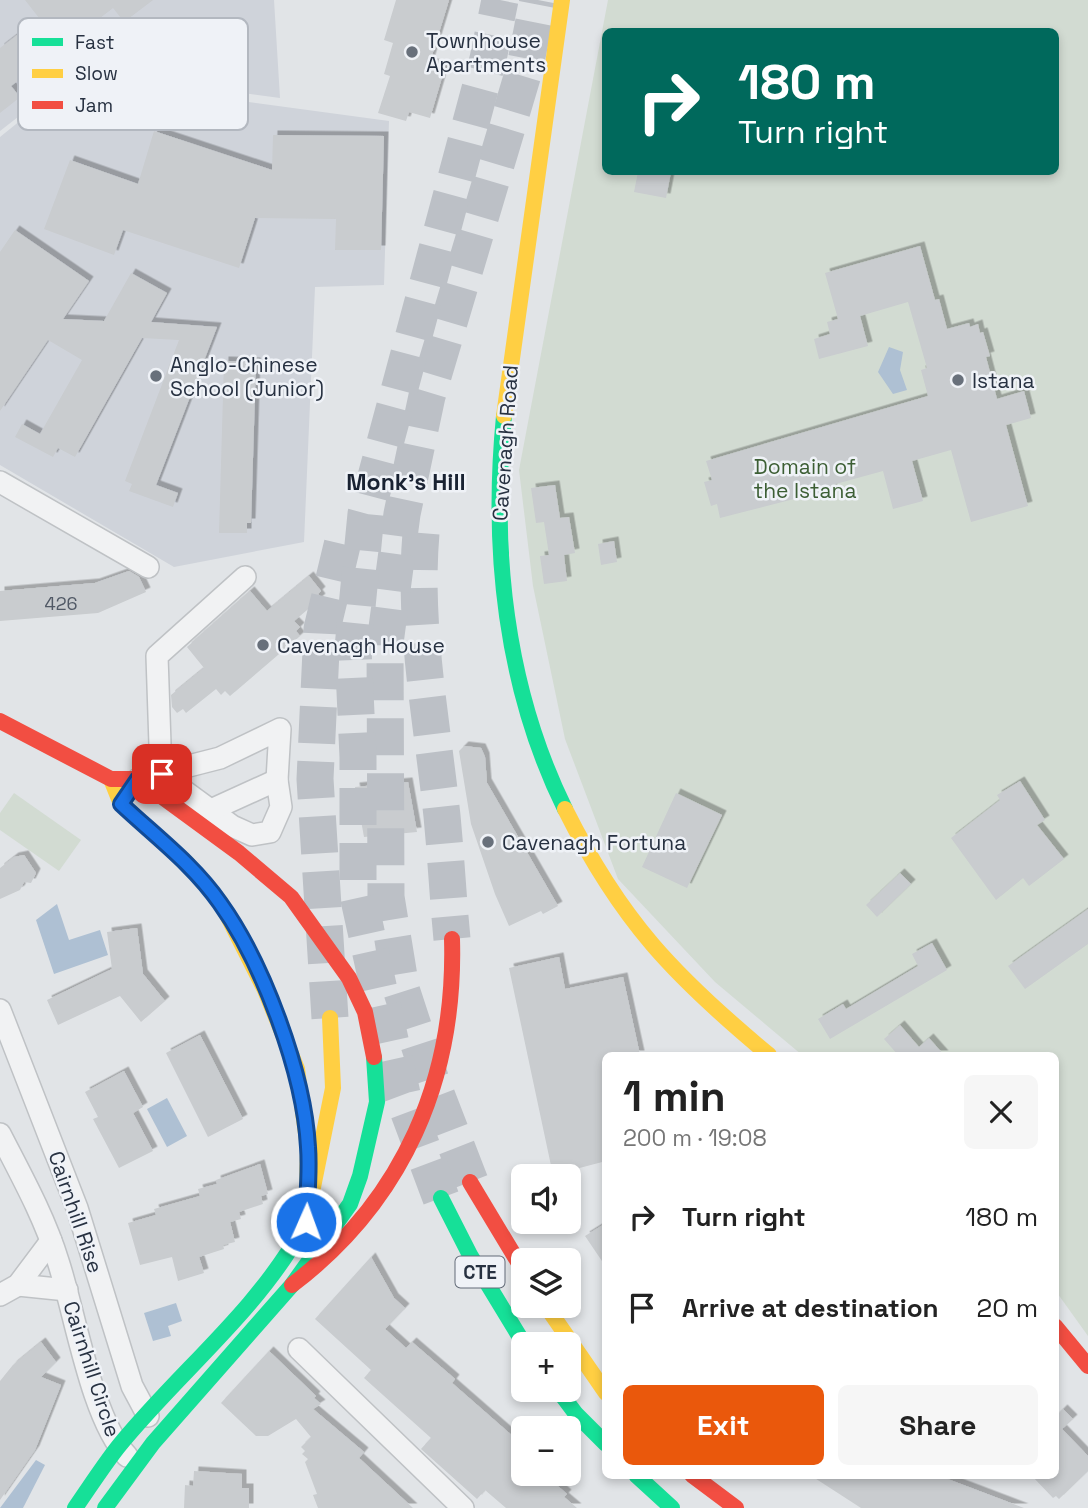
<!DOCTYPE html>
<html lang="en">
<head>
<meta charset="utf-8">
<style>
  body { margin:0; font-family:"Space Grotesk",sans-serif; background:#f6f6f6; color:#222; height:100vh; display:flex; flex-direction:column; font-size:26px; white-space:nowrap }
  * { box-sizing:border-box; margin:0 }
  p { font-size:23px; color:#767676 }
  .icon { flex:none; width:38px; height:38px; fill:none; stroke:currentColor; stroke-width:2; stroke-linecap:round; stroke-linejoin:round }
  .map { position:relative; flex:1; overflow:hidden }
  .details { position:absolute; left:602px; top:1052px; width:457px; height:427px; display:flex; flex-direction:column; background:#fff; border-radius:10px; box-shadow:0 4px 10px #0003 }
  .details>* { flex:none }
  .guide { position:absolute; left:602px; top:28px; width:457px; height:147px; border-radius:10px; box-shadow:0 4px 10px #0003; background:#00695c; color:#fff; overflow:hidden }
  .tools { position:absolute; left:511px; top:1164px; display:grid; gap:14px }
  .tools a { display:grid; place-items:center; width:70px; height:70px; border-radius:10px; background:#fff; box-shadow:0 4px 10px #0003; font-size:35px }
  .pin { position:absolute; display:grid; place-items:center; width:60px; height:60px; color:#fff; margin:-30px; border-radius:14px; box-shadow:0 4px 10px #0006 }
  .me { position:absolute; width:77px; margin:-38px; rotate:2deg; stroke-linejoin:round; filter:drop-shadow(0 0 5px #0008) }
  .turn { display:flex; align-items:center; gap:24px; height:147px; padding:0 21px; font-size:32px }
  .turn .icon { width:91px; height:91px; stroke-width:2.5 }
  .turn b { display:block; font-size:49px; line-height:60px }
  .round { display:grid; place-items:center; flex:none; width:74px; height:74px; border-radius:10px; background:#f6f6f6 }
  .head { display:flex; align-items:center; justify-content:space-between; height:119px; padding:0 21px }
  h1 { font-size:42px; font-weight:700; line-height:52px }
  .cta { display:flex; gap:14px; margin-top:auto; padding:14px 21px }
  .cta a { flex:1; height:80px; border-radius:10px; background:#ea580c; color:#fff; font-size:28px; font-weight:700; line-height:80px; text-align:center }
  .cta a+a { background:#f6f6f6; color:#222 }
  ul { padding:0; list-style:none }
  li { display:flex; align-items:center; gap:21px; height:91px; padding:0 21px }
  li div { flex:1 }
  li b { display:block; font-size:26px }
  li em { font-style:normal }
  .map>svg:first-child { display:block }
  .built { fill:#cfd3da }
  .green { fill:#d2dbd2; fill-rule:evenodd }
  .water { fill:#aec0d3 }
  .building { fill:#c9cccf; filter:url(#shadow) }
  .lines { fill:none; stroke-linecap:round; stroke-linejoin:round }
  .highway-tunnel { stroke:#bcc0c6; stroke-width:37; stroke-dasharray:37 18; stroke-linecap:butt }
  .street-casing { stroke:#bfc2c5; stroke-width:24 }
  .street { stroke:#f1f2f3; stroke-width:21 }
  .fast { stroke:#16e098; stroke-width:16 }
  .slow { stroke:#ffcf43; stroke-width:16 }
  .jam { stroke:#f24e42; stroke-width:16 }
  .route-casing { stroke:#114b97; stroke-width:18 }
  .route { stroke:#1a73e8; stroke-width:12 }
  .poi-dot { fill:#68707b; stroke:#eff2f7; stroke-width:2.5 }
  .labels { text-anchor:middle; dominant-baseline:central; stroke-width:5; stroke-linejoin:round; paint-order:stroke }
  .number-label { font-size:18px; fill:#505865 }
  .shield { fill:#eff2f7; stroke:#636b78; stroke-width:2 }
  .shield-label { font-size:19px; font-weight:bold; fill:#273141 }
  .poi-label { font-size:21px; fill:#273141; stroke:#eff2f7; text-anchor:start }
  .street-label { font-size:21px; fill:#273141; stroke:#eff2f7 }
  .park-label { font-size:21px; fill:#3c5e34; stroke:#eff2f7 }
  .neighbourhood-label { font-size:23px; font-weight:bold; fill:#192232; stroke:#eff2f7 }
  .key { fill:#eff2f7; stroke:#b3b8c0; stroke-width:2 }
  .key-label { font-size:19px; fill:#273141 }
</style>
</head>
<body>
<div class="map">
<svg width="1088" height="1508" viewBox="0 0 1088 1508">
  <defs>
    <filter id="shadow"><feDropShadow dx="4.5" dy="-4.5" stdDeviation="0" flood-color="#0004"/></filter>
  </defs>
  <rect width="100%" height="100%" fill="#e1e4e7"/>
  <g class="built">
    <polygon points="0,0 274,0 280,98 77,71 0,131"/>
    <polygon points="73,78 389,121 384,285 315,287 304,542 174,567 0,465 0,137"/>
  </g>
  <g class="green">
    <path d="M608,0h480v1336l-33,-46v-235h-253l-87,-73 -97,-103 -53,-140 -32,-153 -14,-116zM606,32h449v140h-449z"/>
    <polygon points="14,793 81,840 59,871 0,830 0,813"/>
  </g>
  <g class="water">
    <polygon points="889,347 903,352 900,370 907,390 893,394 878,372"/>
    <polygon points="57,904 69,940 100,930 108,955 54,974 36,920"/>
    <polygon points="167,1098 187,1136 167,1147 147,1109"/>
    <polygon points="176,1303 182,1321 168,1326 171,1336 153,1341 144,1313"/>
    <polygon points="36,1460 45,1465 23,1508 0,1508"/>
  </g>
  <g class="building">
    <polygon points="25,0 153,0 124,22 113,8 11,86 20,97 0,113 0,48 39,18"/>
    <polygon points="396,0 449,0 430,62 445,67 430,118 409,112 406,121 378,113 390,76 384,74 393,43 384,40"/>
    <polygon points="154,131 272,170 273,135 384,136 381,250 335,250 336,219 255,218 239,268 123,230 114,255 44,229 70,160 138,184"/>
    <polygon points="638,172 671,172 666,198 634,192"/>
    <polygon points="15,230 89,281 63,319 104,321 131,273 167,293 151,322 217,327 156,485 178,493 173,507 129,491 132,484 125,481 179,340 142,338 75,457 58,448 53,457 15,437 22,424 40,434 82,360 48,340 0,411 0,252"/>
    <polygon points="920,246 935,300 939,299 947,329 969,323 970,327 978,324 980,333 983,332 990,356 986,357 997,399 1024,391 1031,418 1006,425 1028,506 971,522 951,450 912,461 923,501 893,509 883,471 832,485 833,489 720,518 717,504 711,506 704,482 712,480 706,461 928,396 921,370 927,368 908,302 860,316 868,346 819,359 814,339 830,334 827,322 838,319 825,273"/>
    <polygon points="224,361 256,362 251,523 247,523 247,533 219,533"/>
    <polygon points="555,485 560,518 569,517 575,553 564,555 567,581 544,584 540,556 549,555 544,522 536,523 531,488"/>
    <polygon points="614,541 617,562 601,565 598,544"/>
    <polygon points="129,571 139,577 146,592 98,613 0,621 0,591 95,583"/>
    <polygon points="309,576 321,591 318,594 321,598 294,621 300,627 296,631 300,636 230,696 225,691 221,695 216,689 186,713 183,709 177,713 172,707 171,695 204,668 187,647 250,591 267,611"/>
    <polygon points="464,746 481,748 485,757 487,783 558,906 543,914 541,911 509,926 495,894 471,824 459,751"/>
    <polygon points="1020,781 1045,820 1037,825 1064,859 1029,886 1023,878 996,900 951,838 1000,800 997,795"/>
    <polygon points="408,782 417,832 364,837 355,787"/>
    <polygon points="676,793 722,815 687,888 642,867"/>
    <polygon points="24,855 36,873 31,883 24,882 20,890 0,899 0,868 14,857"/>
    <polygon points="900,873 911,884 877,917 866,905"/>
    <polygon points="1088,909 1088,944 1025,989 1008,966"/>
    <polygon points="137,928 143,974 165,1001 141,1022 120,996 58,1025 47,1000 112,969 107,932"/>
    <polygon points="932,943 947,970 830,1039 818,1019 843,1004 846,1009 918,966 912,954"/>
    <polygon points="559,957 565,989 623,977 640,1055 606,1055 606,1161 553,1175 509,968"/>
    <polygon points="900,1025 919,1047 929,1038 944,1055 898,1055 884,1039"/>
    <polygon points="200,1035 243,1119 208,1137 166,1053"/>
    <polygon points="124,1071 143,1107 133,1113 153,1151 119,1168 93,1119 98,1117 85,1092"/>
    <polygon points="260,1164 268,1194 261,1196 263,1204 239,1212 241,1219 230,1222 235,1242 223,1245 224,1249 199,1257 204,1273 178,1281 172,1257 140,1265 128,1223 156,1215 154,1209 200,1196 198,1189 217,1184 216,1180"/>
    <polygon points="606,1223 606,1267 585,1236"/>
    <polygon points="371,1257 394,1298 405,1308 385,1329 406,1348 412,1342 455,1379 452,1383 523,1445 523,1474 544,1474 567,1494 564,1497 577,1508 506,1508 485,1490 477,1499 421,1449 431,1438 364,1378 371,1370 315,1319"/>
    <polygon points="41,1342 56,1362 41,1377 61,1385 35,1450 0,1500 0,1381 13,1365"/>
    <polygon points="269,1351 316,1396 314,1398 321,1404 313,1409 364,1452 359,1458 413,1508 318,1508 313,1495 317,1494 305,1462 308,1459 302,1454 305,1451 301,1447 311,1437 296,1419 268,1436 256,1436 221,1403"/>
    <polygon points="1063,1409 1073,1419 1062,1429 1088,1456 1088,1471 1059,1499 1056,1496 1053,1498 1031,1475 1055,1475 1055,1417"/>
    <polygon points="194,1471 242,1474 242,1488 249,1488 249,1508 184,1508 185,1485 193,1486"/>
    <polygon points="810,1475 937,1475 1024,1508 861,1508"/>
  </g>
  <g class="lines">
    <g class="highway-tunnel">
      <path d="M421,533c-8,95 11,188 21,283 4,41 6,82 10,123"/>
      <polyline points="330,1018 315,779 322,629 345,533"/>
      <polyline points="470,1182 431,1081 401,989 386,897 385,643 402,514 427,396 525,67 538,0"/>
      <polyline points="441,1198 402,1094 358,895 358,757 353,648 366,514 488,59 500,0"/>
    </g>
    <g class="street-casing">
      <g id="street">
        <polyline points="0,482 148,567"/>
        <polyline points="161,774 157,656 245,577"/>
        <polyline points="132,788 138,779 220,758 280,729 277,780 281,807 270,832 252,835 232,826 161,774"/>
        <polyline points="211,810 277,780"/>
        <polyline points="0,1010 77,1208 132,1386 148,1416"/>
        <path d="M0,1134c21,41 44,82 58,127 17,51 33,157 69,195"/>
        <polyline points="18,1285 67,1290"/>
        <polyline points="0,1295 18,1285 51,1241"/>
        <polyline points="299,1349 463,1508"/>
      </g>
    </g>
    <use href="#street" class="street"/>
    <g class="fast">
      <path d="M504,416c-13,133 1,271 61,393"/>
      <polyline points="441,1198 470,1255 524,1344"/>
      <polyline points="558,1390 576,1414 606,1444"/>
      <polyline points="636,1475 672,1508"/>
      <path d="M75,1508c14,-20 28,-42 43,-61 59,-73 137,-134 183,-216"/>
      <polyline points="105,1508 153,1443 292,1285 350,1204 360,1176 377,1102 374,1057"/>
    </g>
    <g class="slow">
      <polyline points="504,416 562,0"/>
      <polyline points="111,779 121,804 187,863 221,903 265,990 297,1069 308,1148 306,1222 301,1231"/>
      <path d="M565,809c56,112 109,167 204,246"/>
      <polyline points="306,1222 333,1088 330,1018"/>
      <polyline points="546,1306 606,1393"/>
    </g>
    <g class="jam">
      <polyline points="0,721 111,779 138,779 239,853 291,897 349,978 365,1012 374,1057"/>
      <polyline points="470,1182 523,1270"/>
      <path d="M292,1285c112,-85 164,-207 160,-346"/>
      <polyline points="1055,1326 1088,1366"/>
      <polyline points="692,1475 736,1508"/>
    </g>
  </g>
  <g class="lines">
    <g class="route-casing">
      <path id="route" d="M162,774l-24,5 -17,25c34,32 72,60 99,99 43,60 84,170 88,244 2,25 -1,51 -2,75"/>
    </g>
    <use href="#route" class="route"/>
  </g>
  <g class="poi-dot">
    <circle cx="412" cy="52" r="7"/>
    <circle cx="156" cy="376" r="7"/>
    <circle cx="958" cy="380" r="7"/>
    <circle cx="263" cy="645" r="7"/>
    <circle cx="488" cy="842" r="7"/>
  </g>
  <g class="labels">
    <g class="number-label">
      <text x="61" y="603">426</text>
    </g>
    <rect class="shield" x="455.5" y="1256.5" width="49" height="31" rx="5"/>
    <g class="shield-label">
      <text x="480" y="1272">CTE</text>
    </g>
    <g class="poi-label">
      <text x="426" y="40">Townhouse<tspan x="426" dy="24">Apartments</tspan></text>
      <text x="170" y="364">Anglo-Chinese<tspan x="170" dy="24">School (Junior)</tspan></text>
      <text x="972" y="380">Istana</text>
      <text x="277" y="645">Cavenagh House</text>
      <text x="502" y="842">Cavenagh Fortuna</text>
    </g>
    <g class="street-label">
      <text transform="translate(505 443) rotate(-86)">Cavenagh Road</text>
      <text transform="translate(76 1212) rotate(71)">Cairnhill Rise</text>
      <text transform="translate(92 1369) rotate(72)">Cairnhill Circle</text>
    </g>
    <g class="park-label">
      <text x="805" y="466">Domain of<tspan x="805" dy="24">the Istana</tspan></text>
    </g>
    <g class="neighbourhood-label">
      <text x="406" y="482">Monk's Hill</text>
    </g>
  </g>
  <rect x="18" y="18" width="230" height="112" rx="10" class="key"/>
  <rect x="32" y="38" width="31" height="8" fill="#16e098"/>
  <rect x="32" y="69" width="31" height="9" fill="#ffcf43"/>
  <rect x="32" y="101" width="31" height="8" fill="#f24e42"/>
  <g class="key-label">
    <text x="75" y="49">Fast</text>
    <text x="75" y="80">Slow</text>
    <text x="75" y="112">Jam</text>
  </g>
</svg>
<div class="tools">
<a><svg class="icon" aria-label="sound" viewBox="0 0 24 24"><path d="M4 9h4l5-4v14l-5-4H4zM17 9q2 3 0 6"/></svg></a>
<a><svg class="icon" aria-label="layers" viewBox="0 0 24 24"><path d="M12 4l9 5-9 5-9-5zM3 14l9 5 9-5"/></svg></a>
<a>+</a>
<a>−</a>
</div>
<div class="pin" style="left:162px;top:774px;background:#d93025"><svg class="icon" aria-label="arrive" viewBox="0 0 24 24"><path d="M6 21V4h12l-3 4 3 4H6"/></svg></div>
<svg class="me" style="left:306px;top:1222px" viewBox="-20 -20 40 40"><circle r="17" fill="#1a73e8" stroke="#fff" stroke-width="3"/><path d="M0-11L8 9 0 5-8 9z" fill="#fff"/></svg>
<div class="guide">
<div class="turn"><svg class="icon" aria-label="right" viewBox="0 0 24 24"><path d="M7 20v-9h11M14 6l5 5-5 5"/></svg><div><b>180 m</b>Turn right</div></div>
</div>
<section class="details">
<div class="head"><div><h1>1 min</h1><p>200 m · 19:08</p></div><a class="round"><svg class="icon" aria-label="close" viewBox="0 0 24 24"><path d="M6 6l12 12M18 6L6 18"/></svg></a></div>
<ul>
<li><svg class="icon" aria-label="right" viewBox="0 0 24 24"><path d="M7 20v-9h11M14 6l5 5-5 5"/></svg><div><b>Turn right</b></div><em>180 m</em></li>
<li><svg class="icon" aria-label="arrive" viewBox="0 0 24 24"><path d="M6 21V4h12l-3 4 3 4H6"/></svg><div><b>Arrive at destination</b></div><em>20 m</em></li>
</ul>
<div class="cta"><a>Exit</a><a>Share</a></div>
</section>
</div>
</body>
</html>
